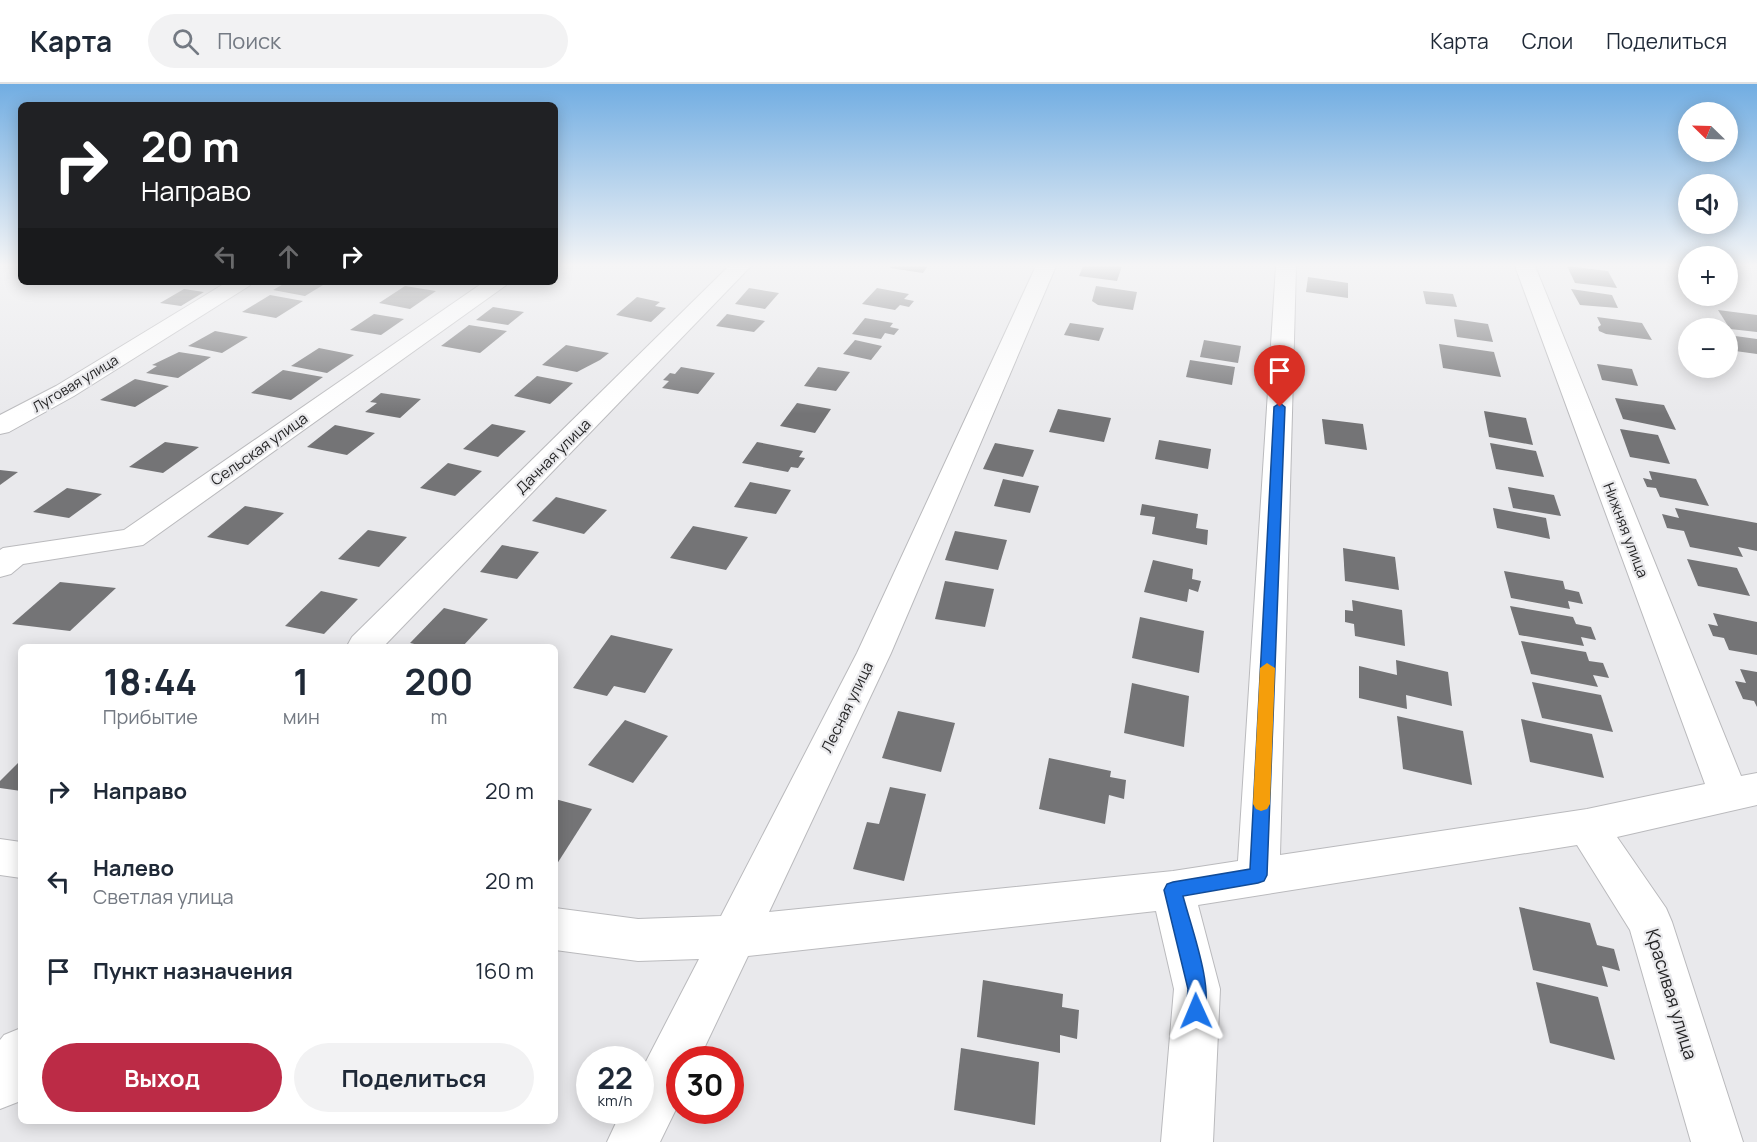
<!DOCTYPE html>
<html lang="ru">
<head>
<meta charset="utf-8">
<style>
  body { margin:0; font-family:Manrope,sans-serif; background:#f2f2f3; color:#1f2937; height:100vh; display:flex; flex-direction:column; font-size:22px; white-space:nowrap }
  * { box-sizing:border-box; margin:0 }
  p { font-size:20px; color:#747a83 }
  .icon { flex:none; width:33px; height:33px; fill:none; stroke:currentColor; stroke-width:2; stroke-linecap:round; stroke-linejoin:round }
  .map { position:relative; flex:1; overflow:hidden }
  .panel { position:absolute; left:18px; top:560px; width:540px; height:480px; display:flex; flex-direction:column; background:#fff; border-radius:9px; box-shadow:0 3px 15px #0003 }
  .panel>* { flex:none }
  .hud { position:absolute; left:18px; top:18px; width:540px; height:183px; border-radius:9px; box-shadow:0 3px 15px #0003; background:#202124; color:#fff; overflow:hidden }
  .needle { width:39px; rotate:293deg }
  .tools { position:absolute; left:1678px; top:18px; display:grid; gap:12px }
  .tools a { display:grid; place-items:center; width:60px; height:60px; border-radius:50%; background:#fff; box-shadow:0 3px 15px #0003; font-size:30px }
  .speed { position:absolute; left:576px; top:962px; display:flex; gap:12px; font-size:30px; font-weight:700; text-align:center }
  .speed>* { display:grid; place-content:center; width:78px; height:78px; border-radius:50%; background:#fff; box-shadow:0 3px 15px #0003; line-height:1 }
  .speed small { font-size:15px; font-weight:400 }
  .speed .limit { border:9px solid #d22; background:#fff; color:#111 }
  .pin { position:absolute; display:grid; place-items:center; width:51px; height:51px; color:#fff; margin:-62px -26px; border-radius:50% 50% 50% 0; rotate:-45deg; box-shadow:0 0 6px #0007 }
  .pin .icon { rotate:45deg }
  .me { position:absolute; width:66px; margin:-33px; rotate:359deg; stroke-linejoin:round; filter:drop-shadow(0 0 4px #0008) }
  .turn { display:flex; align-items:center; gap:21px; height:126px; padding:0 24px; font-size:27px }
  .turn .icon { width:78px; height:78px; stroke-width:2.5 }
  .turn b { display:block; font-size:42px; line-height:51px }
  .lanes { display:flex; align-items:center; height:57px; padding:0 24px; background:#0003; justify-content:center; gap:30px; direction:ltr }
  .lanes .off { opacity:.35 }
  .eta { display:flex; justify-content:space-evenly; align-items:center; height:102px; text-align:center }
  .eta b { font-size:36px; font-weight:700; line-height:42px }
  .button { display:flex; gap:12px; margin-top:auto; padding:12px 24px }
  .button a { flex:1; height:69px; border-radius:36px; background:#bc2b46; color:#fff; font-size:24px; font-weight:700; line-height:69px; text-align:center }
  .button a+a { background:#f2f2f3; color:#1f2937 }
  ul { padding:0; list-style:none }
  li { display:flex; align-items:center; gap:18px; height:90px; padding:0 24px }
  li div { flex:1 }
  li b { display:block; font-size:22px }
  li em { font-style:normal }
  header { display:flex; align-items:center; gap:36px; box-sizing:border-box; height:84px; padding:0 30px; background:#fff; border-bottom:2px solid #e0e1e3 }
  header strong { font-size:28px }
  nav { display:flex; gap:33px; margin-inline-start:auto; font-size:21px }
  .search { width:420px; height:54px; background:#f2f2f3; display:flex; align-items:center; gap:15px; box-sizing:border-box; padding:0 21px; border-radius:33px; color:#747a83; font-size:22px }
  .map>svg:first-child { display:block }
  .building { fill:#747476 }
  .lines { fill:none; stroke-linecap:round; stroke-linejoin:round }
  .minor-casing { stroke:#bababd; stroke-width:2 }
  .minor { fill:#fff; fill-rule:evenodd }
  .route { fill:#1a73e8; stroke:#114b97; stroke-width:1.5 }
  .slow { fill:#f59e0b }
  .labels { text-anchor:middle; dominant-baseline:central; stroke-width:4.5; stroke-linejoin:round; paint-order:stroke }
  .far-street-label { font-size:14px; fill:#252526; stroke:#e9e9ec }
  .street-label { font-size:15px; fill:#252526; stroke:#e9e9ec }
  .near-street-label { font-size:18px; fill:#252526; stroke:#e9e9ec }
</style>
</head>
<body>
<header>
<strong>Карта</strong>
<div class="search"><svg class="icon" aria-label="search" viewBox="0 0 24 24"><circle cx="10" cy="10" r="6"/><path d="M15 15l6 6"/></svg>Поиск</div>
<nav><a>Карта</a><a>Слои</a><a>Поделиться</a></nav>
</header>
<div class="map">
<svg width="1757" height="1058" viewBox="0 0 1757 1058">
  <rect width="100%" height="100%" fill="#e9e9ec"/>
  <g class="building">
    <polygon points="892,182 928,182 923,189 890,184"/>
    <polygon points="1083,182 1122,182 1117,197 1079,192"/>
    <polygon points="1567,182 1608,187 1617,204 1575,199"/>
    <polygon points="1308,193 1348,199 1348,214 1306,208"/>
    <polygon points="287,198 328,198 305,212 273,206"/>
    <polygon points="405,202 436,207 410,225 379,219"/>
    <polygon points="1096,202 1137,208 1133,226 1098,221 1092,217"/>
    <polygon points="749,204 779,209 765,225 735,220"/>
    <polygon points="877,204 909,210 904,215 914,217 909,223 900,221 895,226 862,220"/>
    <polygon points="184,205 204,208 181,222 160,219"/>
    <polygon points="1571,205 1612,211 1618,224 1580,221"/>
    <polygon points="1423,207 1453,210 1457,223 1426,220"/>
    <polygon points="270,211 303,217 276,234 242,228"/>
    <polygon points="637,213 660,218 655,222 666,224 651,238 616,231"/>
    <polygon points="493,223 524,228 508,241 476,236"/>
    <polygon points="1718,226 1757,231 1757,248 1730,245"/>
    <polygon points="374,230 404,235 381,251 350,246"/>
    <polygon points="727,230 765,237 754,248 716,242"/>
    <polygon points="1597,233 1642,239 1652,256 1606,250 1599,247 1598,243 1601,241"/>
    <polygon points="865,234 893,239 890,243 899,245 894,251 885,249 881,255 852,250"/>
    <polygon points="1454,235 1488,240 1493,258 1457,253"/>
    <polygon points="1070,239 1104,244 1099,257 1064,251"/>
    <polygon points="469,241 507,247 480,269 441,262"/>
    <polygon points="215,247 248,253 222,269 188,262"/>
    <polygon points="1728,251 1757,255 1757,270 1728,266"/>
    <polygon points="855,256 882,262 871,276 843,270"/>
    <polygon points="1204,256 1241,262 1238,279 1200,273"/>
    <polygon points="1439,260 1494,268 1501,293 1443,284"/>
    <polygon points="566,261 609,269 600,276 577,288 542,281"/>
    <polygon points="319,264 354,271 327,289 291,282"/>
    <polygon points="179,268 211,273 178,294 146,289 157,282 152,281"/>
    <polygon points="1190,276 1235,283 1232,301 1186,293"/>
    <polygon points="1597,280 1632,285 1638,302 1602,296"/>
    <polygon points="681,283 715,289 698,310 662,304 669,297 663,296 670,289 675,290"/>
    <polygon points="818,283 850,288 836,307 804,302"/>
    <polygon points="283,286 323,293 291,316 251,309"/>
    <polygon points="537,292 573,299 550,320 514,312"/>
    <polygon points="135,295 169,302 135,323 100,316"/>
    <polygon points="381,309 421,315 400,334 365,328 377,319 370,318"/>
    <polygon points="1615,314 1664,321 1676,346 1623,335"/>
    <polygon points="797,319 831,325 815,349 780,342"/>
    <polygon points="1058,325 1111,334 1104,358 1049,348"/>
    <polygon points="1484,327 1526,334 1533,361 1489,353"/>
    <polygon points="1322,335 1363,340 1367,366 1325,360"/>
    <polygon points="492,340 526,347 498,373 463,365"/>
    <polygon points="335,341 375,349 347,371 307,363"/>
    <polygon points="1620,345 1658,351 1670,380 1630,373"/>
    <polygon points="1159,356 1211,365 1208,385 1155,375"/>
    <polygon points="165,358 199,363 163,389 129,383"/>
    <polygon points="757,358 803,367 799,373 805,374 798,384 791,383 788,388 742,379"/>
    <polygon points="995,359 1034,366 1023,393 983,385"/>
    <polygon points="1490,359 1536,367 1544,393 1496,385"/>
    <polygon points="448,379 482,387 455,412 420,404"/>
    <polygon points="0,386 18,388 0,401"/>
    <polygon points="1649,387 1696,395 1709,422 1660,413 1656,404 1647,403 1643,394 1652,396"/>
    <polygon points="1003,395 1039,402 1030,429 994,422"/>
    <polygon points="750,398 791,406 776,430 734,423"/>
    <polygon points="1508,403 1554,411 1561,432 1513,424"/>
    <polygon points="67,404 102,410 69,434 33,428"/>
    <polygon points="556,413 607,426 584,450 532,437"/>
    <polygon points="1142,420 1198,430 1196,444 1208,446 1207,461 1152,450 1155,433 1140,431"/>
    <polygon points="245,422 284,429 248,461 207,453"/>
    <polygon points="1493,424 1546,434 1550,455 1497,444"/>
    <polygon points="1675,424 1757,439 1757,467 1738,463 1743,473 1690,463 1684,447 1667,444 1662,430 1679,434"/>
    <polygon points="693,442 748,453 726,486 670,474"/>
    <polygon points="368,446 407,453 379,483 338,475"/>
    <polygon points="955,447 1007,456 998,486 945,476"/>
    <polygon points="502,461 539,468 517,495 480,488"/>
    <polygon points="1343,464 1395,473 1399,506 1345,497"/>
    <polygon points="1687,475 1737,484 1750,512 1698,502"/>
    <polygon points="1153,476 1193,485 1192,495 1201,497 1198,508 1189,505 1187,518 1144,508"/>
    <polygon points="1504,487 1563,497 1565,505 1579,508 1583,520 1568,517 1570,525 1511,514"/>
    <polygon points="945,497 994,505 985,543 935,535"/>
    <polygon points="60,498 116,504 70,547 12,540"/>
    <polygon points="321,507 358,515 324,550 285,542"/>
    <polygon points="1352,516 1402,526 1405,562 1355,552 1354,540 1345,538 1345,526 1353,527"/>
    <polygon points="1510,522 1573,533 1576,540 1591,543 1596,556 1581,553 1584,562 1519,551"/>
    <polygon points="444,524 488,535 463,562 423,562 410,559"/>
    <polygon points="1713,529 1757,538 1757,571 1729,566 1724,554 1713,552 1708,540 1718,542"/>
    <polygon points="1140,533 1204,547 1199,589 1132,574"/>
    <polygon points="611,551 673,565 645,609 614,602 607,612 573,604"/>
    <polygon points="1521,557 1586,568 1589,577 1603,579 1609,594 1593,591 1598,603 1531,590"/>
    <polygon points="1396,576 1448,588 1452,622 1406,611 1407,625 1359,614 1359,582 1397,591"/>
    <polygon points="1740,585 1757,588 1757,623 1754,617 1743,615 1735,597 1746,599"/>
    <polygon points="1532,598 1601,611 1613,648 1542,634"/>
    <polygon points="1132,599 1189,612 1184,663 1124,649"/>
    <polygon points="898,627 955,639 941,688 882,674"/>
    <polygon points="1397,632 1463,647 1472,701 1403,685"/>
    <polygon points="1521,635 1592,650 1604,694 1530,678"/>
    <polygon points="625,636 668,652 633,699 588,681"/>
    <polygon points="1049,674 1111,687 1110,693 1126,696 1124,715 1109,711 1105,740 1039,725"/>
    <polygon points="21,676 21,707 0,704 0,697"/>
    <polygon points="890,703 926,710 904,797 853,785 867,738 879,740"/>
    <polygon points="555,715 592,725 555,783"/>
    <polygon points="1519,823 1590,839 1597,861 1614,865 1620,887 1602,882 1608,903 1533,886"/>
    <polygon points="983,896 1063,910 1062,923 1079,926 1077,955 1060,951 1060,969 977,953"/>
    <polygon points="1536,898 1598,913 1615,976 1550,959"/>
    <polygon points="961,964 1039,978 1035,1041 954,1026"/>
  </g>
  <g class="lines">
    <g class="minor-casing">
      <g id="minor">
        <polygon points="729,182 751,182 384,562 347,562 352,553"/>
        <polygon points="1036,182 1056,182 891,569 769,828 1173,787 1238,777 1276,182 1296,182 1280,771 1587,725 1705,700 1515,182 1535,182 1741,692 1757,689 1757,721 1617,753 1666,824 1672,838 1743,1058 1691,1058 1630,846 1577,761 1198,821 1220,905 1213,1058 1161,1058 1174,905 1156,827 748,872 699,975 680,975 680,1017 660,1058 607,1058 622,1026 640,1026 640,989 699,875 638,877 555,866 555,824 638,835 721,832 857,569"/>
        <polygon points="227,198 253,198 249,202 74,312 9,348 0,350 0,331 56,302"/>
        <polygon points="484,198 509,198 505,202 143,461 23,480 11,490 0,493 0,466 3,464 124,446"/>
        <polygon points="0,755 21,758 21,794 0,791"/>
        <polygon points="21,944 21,1012 18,1018 0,1025 0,956 4,951"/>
      </g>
    </g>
    <use href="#minor" class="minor"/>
  </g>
  <linearGradient id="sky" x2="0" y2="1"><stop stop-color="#71ade2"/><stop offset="0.55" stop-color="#f5f5f6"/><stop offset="1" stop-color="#f5f5f6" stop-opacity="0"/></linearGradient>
  <rect width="1757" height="330" fill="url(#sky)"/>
  <path class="route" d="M1280,319l5,4 -18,468 -3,6 -6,2 -75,13c8,31 32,94 20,122l-7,3 -7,-3 -3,-7 2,-22 -24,-99 3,-6 6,-2 77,-13 24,-462z"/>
  <polygon class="slow" points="1267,579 1275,584 1270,720 1267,725 1261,727 1256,725 1253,720 1260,584"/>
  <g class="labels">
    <g class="far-street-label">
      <text transform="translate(75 299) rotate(-31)">Луговая улица</text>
    </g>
    <g class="street-label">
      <text transform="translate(259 365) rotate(-35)">Сельская улица</text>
      <text transform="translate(553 372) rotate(-45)">Дачная улица</text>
      <text transform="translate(1626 446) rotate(69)">Нижняя улица</text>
      <text transform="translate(847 623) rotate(-64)">Лесная улица</text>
    </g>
    <g class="near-street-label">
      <text transform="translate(1672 910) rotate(73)">Красивая улица</text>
    </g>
  </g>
</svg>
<div class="tools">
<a><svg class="needle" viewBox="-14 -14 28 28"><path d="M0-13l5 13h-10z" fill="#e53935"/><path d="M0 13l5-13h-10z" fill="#747a83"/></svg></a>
<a><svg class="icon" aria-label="sound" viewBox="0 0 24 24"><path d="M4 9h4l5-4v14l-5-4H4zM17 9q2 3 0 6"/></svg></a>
<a>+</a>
<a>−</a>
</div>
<div class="speed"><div>22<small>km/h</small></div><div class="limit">30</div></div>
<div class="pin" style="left:1280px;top:323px;background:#d93025"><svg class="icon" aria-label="arrive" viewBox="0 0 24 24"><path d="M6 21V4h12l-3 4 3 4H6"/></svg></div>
<svg class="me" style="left:1196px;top:927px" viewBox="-20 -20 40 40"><path d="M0-17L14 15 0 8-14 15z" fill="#1a73e8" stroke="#fff" stroke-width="4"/></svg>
<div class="hud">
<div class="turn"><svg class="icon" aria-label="right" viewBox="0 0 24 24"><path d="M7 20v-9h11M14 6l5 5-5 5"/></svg><div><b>20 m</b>Направо</div></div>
<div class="lanes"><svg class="icon off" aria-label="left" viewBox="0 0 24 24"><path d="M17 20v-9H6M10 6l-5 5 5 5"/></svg><svg class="icon off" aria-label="ahead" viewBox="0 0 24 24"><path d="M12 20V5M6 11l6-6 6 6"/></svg><svg class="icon" aria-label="right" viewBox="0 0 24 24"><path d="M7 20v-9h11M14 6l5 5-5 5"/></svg></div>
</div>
<section class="panel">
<div class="eta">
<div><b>18:44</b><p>Прибытие</p></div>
<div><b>1</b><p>мин</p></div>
<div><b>200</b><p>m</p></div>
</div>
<ul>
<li><svg class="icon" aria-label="right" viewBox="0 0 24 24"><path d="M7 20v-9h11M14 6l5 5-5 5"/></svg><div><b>Направо</b></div><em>20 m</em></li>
<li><svg class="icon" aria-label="left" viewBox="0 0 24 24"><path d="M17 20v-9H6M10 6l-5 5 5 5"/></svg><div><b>Налево</b><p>Светлая улица</p></div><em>20 m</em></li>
<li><svg class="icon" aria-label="arrive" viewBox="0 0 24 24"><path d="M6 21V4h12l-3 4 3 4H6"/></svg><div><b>Пункт назначения</b></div><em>160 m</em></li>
</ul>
<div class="button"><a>Выход</a><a>Поделиться</a></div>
</section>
</div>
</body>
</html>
